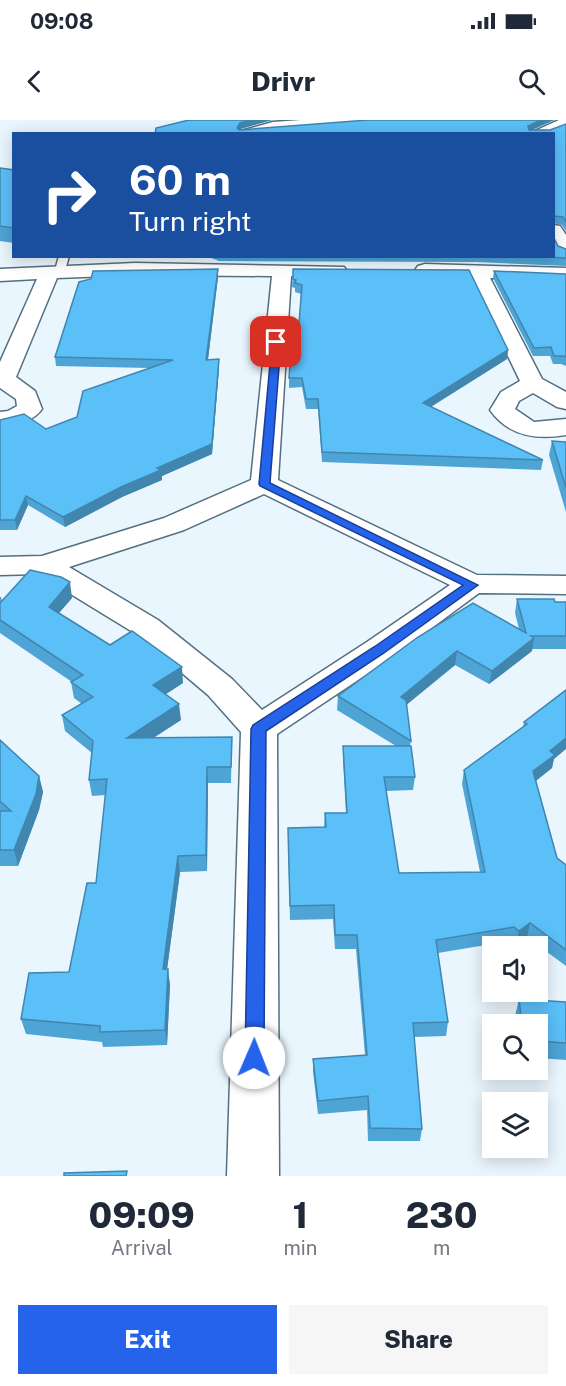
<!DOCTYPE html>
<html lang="en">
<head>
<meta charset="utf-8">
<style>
  body { margin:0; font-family:"Public Sans",sans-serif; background:#f6f6f7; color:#1f2937; height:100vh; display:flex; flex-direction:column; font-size:22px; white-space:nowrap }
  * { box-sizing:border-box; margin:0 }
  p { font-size:20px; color:#747a83 }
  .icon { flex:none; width:33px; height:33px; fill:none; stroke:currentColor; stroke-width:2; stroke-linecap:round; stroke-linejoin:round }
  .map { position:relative; height:1056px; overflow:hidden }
  .panel { display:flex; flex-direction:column; background:#fff; flex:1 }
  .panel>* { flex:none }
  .hud { position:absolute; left:12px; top:12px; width:543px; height:126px; border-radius:0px; box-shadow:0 3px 15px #0003; background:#1a4fa0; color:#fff; overflow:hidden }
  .buttons { position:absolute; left:482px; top:816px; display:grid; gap:12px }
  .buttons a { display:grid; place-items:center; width:66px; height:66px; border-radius:0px; background:#fff; box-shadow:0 3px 15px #0003; font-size:30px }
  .pin { position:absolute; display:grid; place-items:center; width:51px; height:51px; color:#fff; margin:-26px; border-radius:12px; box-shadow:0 3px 9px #0006 }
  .me { position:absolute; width:66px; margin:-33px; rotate:1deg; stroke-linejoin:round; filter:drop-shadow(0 0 4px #0008) }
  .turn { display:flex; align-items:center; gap:21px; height:126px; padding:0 18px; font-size:27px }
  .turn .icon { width:78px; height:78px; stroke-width:2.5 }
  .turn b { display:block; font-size:42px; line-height:51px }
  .eta { display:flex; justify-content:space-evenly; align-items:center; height:102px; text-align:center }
  .eta b { font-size:36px; font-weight:800; line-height:42px }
  .action { display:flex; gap:12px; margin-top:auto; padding:12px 18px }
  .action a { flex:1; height:69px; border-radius:0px; background:#2563eb; color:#fff; font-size:24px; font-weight:800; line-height:69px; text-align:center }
  .action a+a { background:#f6f6f7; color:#1f2937 }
  .status { display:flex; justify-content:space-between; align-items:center; height:42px; padding:0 30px; background:#fff; direction:ltr }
  .status svg { height:16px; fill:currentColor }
  header { display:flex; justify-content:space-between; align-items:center; height:78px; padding:0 18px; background:#fff; font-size:27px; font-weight:800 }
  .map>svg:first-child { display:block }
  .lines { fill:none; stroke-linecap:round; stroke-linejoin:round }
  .lane-casing { stroke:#546f80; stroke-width:3 }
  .street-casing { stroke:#546f80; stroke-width:3 }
  .lane { fill:#fff; fill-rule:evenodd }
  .street { fill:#fff; fill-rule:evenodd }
  .wall { fill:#4ea4d5 }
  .shaded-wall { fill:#4086ae }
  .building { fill:#5bbff8; stroke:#4086ae; stroke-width:1.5 }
  .route { fill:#2563eb; stroke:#184099; stroke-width:1.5 }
</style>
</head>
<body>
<div class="status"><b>09:08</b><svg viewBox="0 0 49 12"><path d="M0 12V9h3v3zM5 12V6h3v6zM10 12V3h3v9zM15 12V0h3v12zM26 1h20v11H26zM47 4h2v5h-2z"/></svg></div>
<header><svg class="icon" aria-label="back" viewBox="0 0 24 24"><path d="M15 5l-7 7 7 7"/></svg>Drivr<svg class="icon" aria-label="search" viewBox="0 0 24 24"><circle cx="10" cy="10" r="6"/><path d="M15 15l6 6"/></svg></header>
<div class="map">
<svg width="566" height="1056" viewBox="0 0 566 1056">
  <rect width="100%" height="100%" fill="#eaf6fe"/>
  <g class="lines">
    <g class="lane-casing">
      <polygon id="lane" points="59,136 69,136 64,154 59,157 54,154"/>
    </g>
    <g class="street-casing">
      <g id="street">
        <polygon points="301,0 374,0 367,4 239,14 241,11 273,2"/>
        <polygon points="559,0 566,0 566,7 549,14 528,14"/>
        <polygon points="554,105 560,106 566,115 566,135 559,133 554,124"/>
        <path d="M135,143l209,4 3,4 -3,4 -7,2 -46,-1 -13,204 199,95 89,1v18l-87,-1 -88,65 -114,76 2,442h-52l14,-444 -33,-37 -72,-61 -98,-60 -38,1v-18l42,-1 122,-38 87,-38 21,-204 -137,-1 -78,3 -41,99 19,14 7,18c-9,13 -27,16 -42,17v-14l8,-1 9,-5 -1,-7 -16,-11v-26l37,-83 -37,2v-12zM264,374l186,91 -83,57 -105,68 -30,-31 -74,-59 -89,-53 115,-37z"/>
        <path d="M425,144l141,4v12l-76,-2 52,101 24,13v17l-9,-2 -24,-14 -14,8 -4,8 19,13 32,-3v16c-30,5 -58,1 -76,-25l11,-18 19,-11 -50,-104 -52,-3 -3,-4 3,-4z"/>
      </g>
    </g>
    <use href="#lane" class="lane"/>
    <use href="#street" class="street"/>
  </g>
  <g class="wall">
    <polygon points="189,0 272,0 240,9 240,10 368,0 554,0 532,10 550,10 566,4 566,111 562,105 155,14"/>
    <polygon points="0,48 14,50 14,123 0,121"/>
    <polygon points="558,126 566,129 566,146 476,142 219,141 206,136 554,136"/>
    <polygon points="218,149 218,157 208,239 219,239 219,248 212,334 162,356 162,360 122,377 65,407 28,385 17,410 0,410 0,300 46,309 77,297 149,248 56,246 55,237"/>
    <polygon points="293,149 508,230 507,239 431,287 543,340 541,350 322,342 318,289 306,289 302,267 289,268 289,258 298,216 301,174 295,172 295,168 292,167"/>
    <polygon points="494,151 566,154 566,246 561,244 553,244 550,236 533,236 493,158"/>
    <polygon points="552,321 566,322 566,392 549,335"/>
    <polygon points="0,477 1,477 2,481 72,478 59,493 110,525 183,563 166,574 181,600 154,617 232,617 231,663 208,663 207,751 180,752 167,849 170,865 167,925 103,927 102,922 26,914 21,899 69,852 96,763 106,675 92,676 89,660 92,633 65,611 62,595 82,584 74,578 71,562 72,562 0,513"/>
    <polygon points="517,479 555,482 566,482 566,529 532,529 532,531 489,564 455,545 406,585 411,621 410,626 415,657 413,670 386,671 399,753 480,752 462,664 464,650 523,607 524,602 566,570 552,648 536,661 557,738 566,745 566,846 527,817 516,825 510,821 438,833 448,902 446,916 414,917 422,1009 420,1021 368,1021 367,990 318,994 313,952 313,939 365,935 356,829 335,829 333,799 290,800 288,722 324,707 325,693 346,693 343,640 343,626 396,626 337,590 338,576 418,517 519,509 515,493"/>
    <polygon points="0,620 39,656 43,672 39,690 18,746 0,746"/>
    <polygon points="519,879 566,882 566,940 537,938 537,904 516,904 515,896"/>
  </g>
  <g class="shaded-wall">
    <polygon points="250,0 272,0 240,9 237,14 237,8 240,3"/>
    <polygon points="541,0 554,0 527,12 528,6"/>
    <polygon points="218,149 218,157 207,248 206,240"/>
    <polygon points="508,230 507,239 422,292 423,283"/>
    <polygon points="219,239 219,248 212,334 162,356 162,360 122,377 65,407 63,397 157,348"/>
    <polygon points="26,376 28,385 17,410 15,400"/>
    <polygon points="70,462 72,478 51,502 49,487"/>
    <polygon points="534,518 532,531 489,564 492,551"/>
    <polygon points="457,531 455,545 399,591 401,577"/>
    <polygon points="182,547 183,563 155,581 153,565"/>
    <polygon points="179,584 181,600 129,634 127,618"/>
    <polygon points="566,618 566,629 554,639 552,648 530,665 533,651 550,631"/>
    <polygon points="207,647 208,663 207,751 206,735"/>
    <polygon points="39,656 43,672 39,690 18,746 14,730"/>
    <polygon points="178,736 180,752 165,865 163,849"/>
    <polygon points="530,803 527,817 516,825 519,811"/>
    <polygon points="168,849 170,865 167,925 165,910"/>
  </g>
  <g class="building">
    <polygon points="189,0 250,0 240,3 237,8 239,10 368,0 541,0 528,6 529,10 550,10 566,4 566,102 563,97 554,96 554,101 554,14 155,14 156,8"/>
    <polygon points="0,48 14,50 14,108 0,106"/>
    <polygon points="554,118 558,126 566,129 566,138 533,136 554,136"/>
    <polygon points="218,149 206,240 219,239 212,324 157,348 161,350 121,367 63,397 26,376 15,400 0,400 0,300 24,294 46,309 77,297 83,271 173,240 55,237 79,162 91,159 93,151"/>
    <polygon points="293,149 469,150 508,230 423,283 543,340 322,332 318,279 306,279 302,258 289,258 292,216 298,216 302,165 295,163 296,160 293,159"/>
    <polygon points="494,151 566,154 566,237 563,236 554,236 551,227 534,228"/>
    <polygon points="552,321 566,322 566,368"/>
    <polygon points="30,450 61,457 70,462 49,487 110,525 132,511 182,547 153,565 179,584 127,618 232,617 231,647 207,647 206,735 178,736 163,849 168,849 165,910 100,912 100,906 21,899 29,853 69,852 87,763 96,763 107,659 89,660 93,621 62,595 93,577 71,562 83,555 0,500 0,483"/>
    <polygon points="517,479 554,479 555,482 566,482 566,516 531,516 534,518 492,551 457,531 401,577 406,580 411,621 338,576 418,517 473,483 526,513"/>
    <polygon points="566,570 566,618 550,631 555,635 533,651 557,738 566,745 566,830 530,803 519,811 514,807 436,820 448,902 413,903 422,1009 370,1008 368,976 318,981 313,939 367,935 357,815 335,815 334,785 290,786 288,708 326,707 325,693 347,693 343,626 411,626 415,657 384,657 399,753 485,752 464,650 527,604 524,602"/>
    <polygon points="0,620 39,656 36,674 14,730 0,730 0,691 11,691 0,681"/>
    <polygon points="519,879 566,882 566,923 537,921 537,904 522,904"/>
    <polygon points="127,1051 126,1056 64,1056 64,1053"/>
  </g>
  <polygon class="route" points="276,219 281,222 270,363 478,465 384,533 266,611 264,938 261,945 254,948 247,945 245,938 251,609 253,605 374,527 463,465 260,366 259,364 272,222"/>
</svg>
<div class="buttons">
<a><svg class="icon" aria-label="sound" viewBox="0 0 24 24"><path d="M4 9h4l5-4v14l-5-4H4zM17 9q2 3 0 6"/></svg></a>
<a><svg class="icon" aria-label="search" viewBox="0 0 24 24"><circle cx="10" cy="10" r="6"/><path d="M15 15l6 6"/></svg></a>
<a><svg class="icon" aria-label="layers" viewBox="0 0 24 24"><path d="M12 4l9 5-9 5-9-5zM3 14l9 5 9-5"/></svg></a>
</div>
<div class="pin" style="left:276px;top:222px;background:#d93025"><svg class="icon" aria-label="arrive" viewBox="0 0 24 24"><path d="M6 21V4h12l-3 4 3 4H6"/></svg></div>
<svg class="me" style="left:254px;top:938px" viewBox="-20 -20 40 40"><circle r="19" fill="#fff"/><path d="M0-13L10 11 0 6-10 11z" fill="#2563eb"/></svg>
<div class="hud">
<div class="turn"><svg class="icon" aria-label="right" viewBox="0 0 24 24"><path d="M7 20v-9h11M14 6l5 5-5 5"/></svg><div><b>60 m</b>Turn right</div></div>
</div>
</div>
<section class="panel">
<div class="eta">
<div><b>09:09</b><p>Arrival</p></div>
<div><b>1</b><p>min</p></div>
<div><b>230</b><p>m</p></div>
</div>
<div class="action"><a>Exit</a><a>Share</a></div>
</section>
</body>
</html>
